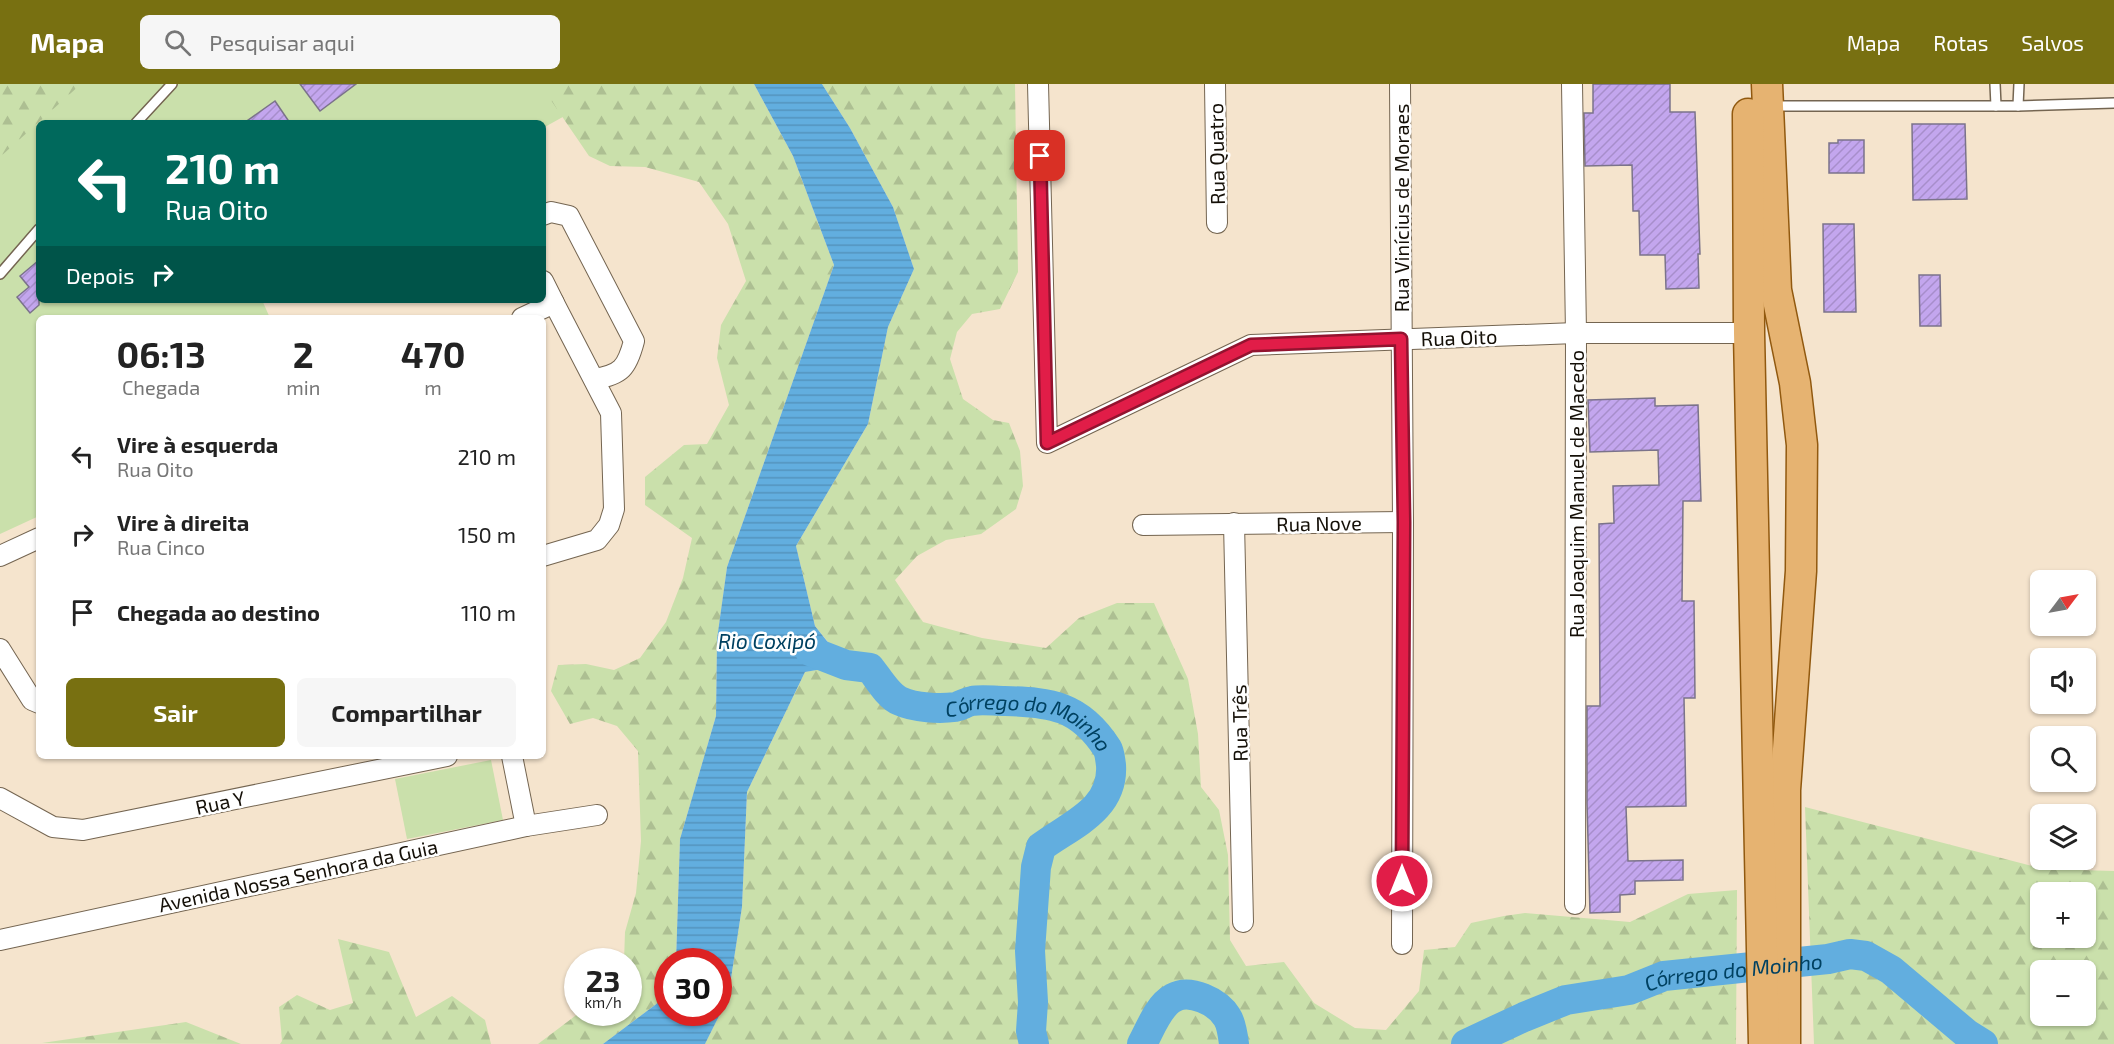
<!DOCTYPE html>
<html lang="pt">
<head>
<meta charset="utf-8">
<style>
  body { margin:0; font-family:"Exo 2",sans-serif; background:#f6f6f6; color:#222; height:100vh; display:flex; flex-direction:column; font-size:22px; white-space:nowrap }
  * { box-sizing:border-box; margin:0 }
  p { font-size:20px; color:#767676 }
  .icon { flex:none; width:33px; height:33px; fill:none; stroke:currentColor; stroke-width:2; stroke-linecap:round; stroke-linejoin:round }
  .map { position:relative; flex:1; overflow:hidden }
  .details { position:absolute; left:36px; top:231px; width:510px; height:444px; display:flex; flex-direction:column; background:#fff; border-radius:9px; box-shadow:0 2px 4px #0004 }
  .details>* { flex:none }
  .banner { position:absolute; left:36px; top:36px; width:510px; height:183px; border-radius:9px; box-shadow:0 2px 4px #0004; background:#00695c; color:#fff; overflow:hidden }
  .needle { width:39px; rotate:58deg }
  .tools { position:absolute; left:2030px; top:486px; display:grid; gap:12px }
  .tools a { display:grid; place-items:center; width:66px; height:66px; border-radius:9px; background:#fff; box-shadow:0 2px 4px #0004; font-size:30px }
  .speed { position:absolute; left:564px; top:864px; display:flex; gap:12px; font-size:30px; font-weight:700; text-align:center }
  .speed>* { display:grid; place-content:center; width:78px; height:78px; border-radius:50%; background:#fff; box-shadow:0 2px 4px #0004; line-height:1 }
  .speed small { font-size:15px; font-weight:400 }
  .speed .limit { border:9px solid #d22; background:#fff; color:#111 }
  .pin { position:absolute; display:grid; place-items:center; width:51px; height:51px; color:#fff; margin:-26px; border-radius:12px; box-shadow:0 3px 9px #0006 }
  .me { position:absolute; width:66px; margin:-33px; rotate:0deg; stroke-linejoin:round; filter:drop-shadow(0 0 4px #0008) }
  .turn { display:flex; align-items:center; gap:21px; height:126px; padding:0 30px; font-size:27px }
  .turn .icon { width:78px; height:78px; stroke-width:2.5 }
  .turn b { display:block; font-size:42px; line-height:51px }
  .then { display:flex; align-items:center; height:57px; padding:0 30px; background:#0003; gap:12px; font-size:22px }
  .eta { display:flex; justify-content:space-evenly; align-items:center; height:102px; text-align:center }
  .eta b { font-size:36px; font-weight:700; line-height:42px }
  .button { display:flex; gap:12px; margin-top:auto; padding:12px 30px }
  .button a { flex:1; height:69px; border-radius:9px; background:#787011; color:#fff; font-size:24px; font-weight:700; line-height:69px; text-align:center }
  .button a+a { background:#f6f6f6; color:#222 }
  ul { padding:0; list-style:none }
  li { display:flex; align-items:center; gap:18px; height:78px; padding:0 30px }
  li div { flex:1 }
  li b { display:block; font-size:22px }
  li em { font-style:normal }
  header { display:flex; align-items:center; gap:36px; box-sizing:border-box; height:84px; padding:0 30px; background:#787011; color:#fff }
  header strong { font-size:28px }
  nav { display:flex; gap:33px; margin-inline-start:auto; font-size:21px }
  .search { width:420px; height:54px; background:#f6f6f6; display:flex; align-items:center; gap:15px; box-sizing:border-box; padding:0 21px; border-radius:9px; color:#767676; font-size:22px }
  .map>svg:first-child { display:block }
  .green { fill:#cae0ab }
  .forest { fill:url(#forest-firs); fill-rule:evenodd }
  .water { fill:url(#water-rules) }
  .lines { fill:none; stroke-linecap:round; stroke-linejoin:round }
  .river { stroke:#62aedf; stroke-width:30 }
  .building { fill:url(#building-hatch); stroke:#7b738a; stroke-width:1.5 }
  .lane-casing { stroke:#746551; stroke-width:12 }
  .street-casing { stroke:#746551; stroke-width:22 }
  .primary-casing { stroke:#91590f; stroke-width:33 }
  .lane { stroke:#fff; stroke-width:9 }
  .street { stroke:#fff; stroke-width:20 }
  .primary { stroke:#e6b371; stroke-width:30 }
  .route-casing { stroke:#92132f; stroke-width:15 }
  .route { stroke:#e11d48; stroke-width:10 }
  .labels { text-anchor:middle; dominant-baseline:central; stroke-width:5; stroke-linejoin:round; paint-order:stroke }
  .street-label { font-size:20px; fill:#140f07; stroke:#fff }
  .water-label { font-size:21px; font-style:italic; fill:#004161; stroke:#fff }
</style>
</head>
<body>
<header>
<strong>Mapa</strong>
<div class="search"><svg class="icon" aria-label="search" viewBox="0 0 24 24"><circle cx="10" cy="10" r="6"/><path d="M15 15l6 6"/></svg>Pesquisar aqui</div>
<nav><a>Mapa</a><a>Rotas</a><a>Salvos</a></nav>
</header>
<div class="map">
<svg width="2114" height="960" viewBox="0 0 2114 960">
  <defs>
    <pattern id="forest-firs" width="22" height="20" patternUnits="userSpaceOnUse" patternTransform="scale(1.5)"><rect width="22" height="20" fill="#cae0ab"/><path d="M5 1l3.5 6h-7zM16 11l3.5 6h-7z" fill="#adbf92"/></pattern>
    <pattern id="water-rules" width="6" height="5" patternUnits="userSpaceOnUse" patternTransform="scale(1.5)"><rect width="6" height="5" fill="#62aedf"/><path d="M0 2.5h6" fill="none" stroke="#5494be"/></pattern>
    <pattern id="building-hatch" width="6" height="6" patternUnits="userSpaceOnUse" patternTransform="scale(1.5)"><rect width="6" height="6" fill="#c3a6ee"/><path d="M-1 1l2-2M0 6l6-6M5 7l2-2" fill="none" stroke="#a78ecb"/></pattern>
  </defs>
  <rect width="100%" height="100%" fill="#f5e4cd"/>
  <g class="green">
    <polygon points="0,0 622,0 543,44 543,39 39,39 39,216 262,216 270,234 39,234 39,432 0,450"/>
    <polygon points="491,676 503,736 407,755 395,695"/>
  </g>
  <g class="forest">
    <polygon points="0,0 81,0 0,73"/>
    <polygon points="547,0 754,0 793,72 834,181 727,483 717,555 716,632 680,755 676,877 668,878 667,912 603,960 538,960 579,929 628,928 628,878 624,877 625,848 636,809 641,757 638,667 617,642 593,634 570,640 551,607 558,581 586,580 614,586 640,574 666,538 683,494 692,454 645,421 645,393 684,361 707,360 729,321 717,274 721,241 746,197 728,140 699,98 645,83 610,82 589,72 544,6"/>
    <polygon points="822,0 1015,0 1018,188 1000,225 972,230 957,248 950,275 963,315 993,336 1009,339 1020,367 1023,402 1016,425 981,450 946,456 917,472 895,496 923,538 982,554 1046,564 1079,534 1117,519 1154,519 1188,595 1198,650 1201,703 1219,726 1228,771 1230,856 1246,882 1284,878 1314,919 1355,944 1386,946 1419,907 1424,866 1455,863 1471,839 1504,832 1525,829 1630,838 1688,810 1737,806 1736,960 705,960 728,914 742,823 747,708 805,588 846,580 815,542 796,462 868,340 888,243 914,185 893,123 850,44"/>
    <path d="M1805,723l239,62 70,2v173h-300zM2040,808h45v46h-45zM2040,886h45v46h-45z"/>
    <polygon points="338,855 389,868 416,933 452,912 485,936 491,960 280,960 282,957 279,923 297,911 330,926 353,919"/>
    <polygon points="186,938 241,960 42,959"/>
  </g>
  <polygon class="water" points="754,0 822,0 850,44 893,123 914,185 888,243 868,340 796,462 815,542 846,581 805,588 747,708 742,823 728,914 705,960 603,960 667,912 668,928 718,928 718,878 676,877 680,755 716,632 717,555 727,483 834,181 793,72"/>
  <g class="lines">
    <g class="river">
      <path id="s1" d="M810,567l36,14 24,3c8,10 18,28 30,33 15,7 40,8 55,6 6,-1 11,-5 17,-6 10,-2 22,0 33,0 46,1 75,5 102,47 3,5 3,11 4,17 3,45 -41,60 -70,82l-5,20 -6,84 3,51 -2,29 3,13"/>
      <path d="M1142,960c8,-14 16,-38 31,-46 17,-10 45,4 54,19 4,6 6,19 7,27"/>
      <path id="s2" d="M1466,960l58,-27 42,-17 63,-10 35,-14 164,-17 22,-5 16,2 25,14 76,64 16,10"/>
    </g>
  </g>
  <g class="building">
    <polygon points="300,0 356,0 320,27"/>
    <polygon points="1593,0 1670,0 1670,28 1695,28 1700,170 1698,170 1699,204 1666,205 1665,171 1640,171 1639,127 1633,127 1632,81 1585,82 1584,29 1593,29"/>
    <polygon points="275,17 290,39 244,39"/>
    <polygon points="1912,40 1965,40 1967,115 1913,116"/>
    <polygon points="1838,56 1864,56 1864,89 1829,89 1829,59 1838,59"/>
    <polygon points="1823,140 1854,140 1856,228 1824,228"/>
    <polygon points="39,176 39,221 30,229 17,213 29,203 20,192"/>
    <polygon points="1919,191 1940,191 1941,242 1920,242"/>
    <polygon points="1655,314 1655,322 1698,321 1701,417 1683,417 1682,517 1694,517 1695,614 1684,614 1686,722 1626,723 1628,777 1683,776 1683,796 1635,797 1635,810 1620,811 1620,828 1590,829 1587,719 1587,622 1600,622 1599,440 1614,439 1613,402 1659,401 1658,366 1590,368 1588,316"/>
  </g>
  <g class="lines">
    <g class="lane-casing">
      <g id="lane">
        <polyline points="1995,0 1996,22"/>
        <polyline points="1773,22 2018,22 2114,19"/>
        <polyline points="2018,22 2019,0"/>
        <polyline points="136,39 172,0"/>
        <polyline points="0,190 39,145"/>
      </g>
    </g>
    <g class="street-casing">
      <g id="street">
        <polyline points="1038,0 1047,359 1251,261 1576,249 1749,249"/>
        <polyline points="1215,0 1217,139"/>
        <polyline points="1400,0 1403,438 1402,860"/>
        <polyline points="1572,0 1576,249 1575,820"/>
        <path d="M543,131l8,-3 18,4 65,125c-7,27 -13,34 -40,38"/>
        <polyline points="543,197 554,219"/>
        <polyline points="522,234 554,219 611,329 614,425 609,441 597,456 543,472"/>
        <polyline points="1234,439 1243,838"/>
        <polyline points="1143,441 1403,438"/>
        <polyline points="0,472 39,454"/>
        <polyline points="0,565 32,616 39,619"/>
        <polyline points="512,672 526,742"/>
        <polyline points="0,714 53,743 83,746 447,672"/>
        <polyline points="0,856 526,742 597,731"/>
      </g>
    </g>
    <g class="primary-casing">
      <g id="primary">
        <polyline points="1767,0 1776,206 1795,299 1802,361 1801,487 1785,706 1785,960"/>
        <polyline points="1748,30 1749,249 1764,960"/>
      </g>
    </g>
    <use href="#lane" class="lane"/>
    <use href="#street" class="street"/>
    <use href="#primary" class="primary"/>
  </g>
  <g class="lines">
    <g class="route-casing">
      <polyline id="route" points="1040,72 1047,359 1251,261 1401,255 1404,438 1402,797"/>
    </g>
    <use href="#route" class="route"/>
  </g>
  <g class="labels">
    <g class="street-label">
      <text transform="translate(1216 70) rotate(-91)">Rua Quatro</text>
      <text transform="translate(1401 124) rotate(-90)">Rua Vinícius de Moraes</text>
      <text transform="translate(1459 253) rotate(-2)">Rua Oito</text>
      <text transform="translate(1576 410) rotate(-90)">Rua Joaquim Manuel de Macedo</text>
      <text transform="translate(1319 439) rotate(-1)">Rua Nove</text>
      <text transform="translate(1239 639) rotate(-91)">Rua Três</text>
      <text transform="translate(220 718) rotate(-12)">Rua Y</text>
      <text transform="translate(298 791) rotate(-12)">Avenida Nossa Senhora da Guia</text>
    </g>
    <g class="water-label">
      <text x="767" y="556">Rio Coxipó</text>
      <text stroke="none"><textPath href="#s1" startOffset="244">Córrego do Moinho</textPath></text>
      <text stroke="none"><textPath href="#s2" startOffset="280">Córrego do Moinho</textPath></text>
    </g>
  </g>
</svg>
<div class="tools">
<a><svg class="needle" viewBox="-14 -14 28 28"><path d="M0-13l5 13h-10z" fill="#e53935"/><path d="M0 13l5-13h-10z" fill="#767676"/></svg></a>
<a><svg class="icon" aria-label="sound" viewBox="0 0 24 24"><path d="M4 9h4l5-4v14l-5-4H4zM17 9q2 3 0 6"/></svg></a>
<a><svg class="icon" aria-label="search" viewBox="0 0 24 24"><circle cx="10" cy="10" r="6"/><path d="M15 15l6 6"/></svg></a>
<a><svg class="icon" aria-label="layers" viewBox="0 0 24 24"><path d="M12 4l9 5-9 5-9-5zM3 14l9 5 9-5"/></svg></a>
<a>+</a>
<a>−</a>
</div>
<div class="speed"><div>23<small>km/h</small></div><div class="limit">30</div></div>
<div class="pin" style="left:1040px;top:72px;background:#d93025"><svg class="icon" aria-label="arrive" viewBox="0 0 24 24"><path d="M6 21V4h12l-3 4 3 4H6"/></svg></div>
<svg class="me" style="left:1402px;top:797px" viewBox="-20 -20 40 40"><circle r="17" fill="#e11d48" stroke="#fff" stroke-width="3"/><path d="M0-11L8 9 0 5-8 9z" fill="#fff"/></svg>
<div class="banner">
<div class="turn"><svg class="icon" aria-label="left" viewBox="0 0 24 24"><path d="M17 20v-9H6M10 6l-5 5 5 5"/></svg><div><b>210 m</b>Rua Oito</div></div>
<div class="then">Depois<svg class="icon" aria-label="right" viewBox="0 0 24 24"><path d="M7 20v-9h11M14 6l5 5-5 5"/></svg></div>
</div>
<section class="details">
<div class="eta">
<div><b>06:13</b><p>Chegada</p></div>
<div><b>2</b><p>min</p></div>
<div><b>470</b><p>m</p></div>
</div>
<ul>
<li><svg class="icon" aria-label="left" viewBox="0 0 24 24"><path d="M17 20v-9H6M10 6l-5 5 5 5"/></svg><div><b>Vire à esquerda</b><p>Rua Oito</p></div><em>210 m</em></li>
<li><svg class="icon" aria-label="right" viewBox="0 0 24 24"><path d="M7 20v-9h11M14 6l5 5-5 5"/></svg><div><b>Vire à direita</b><p>Rua Cinco</p></div><em>150 m</em></li>
<li><svg class="icon" aria-label="arrive" viewBox="0 0 24 24"><path d="M6 21V4h12l-3 4 3 4H6"/></svg><div><b>Chegada ao destino</b></div><em>110 m</em></li>
</ul>
<div class="button"><a>Sair</a><a>Compartilhar</a></div>
</section>
</div>
</body>
</html>
